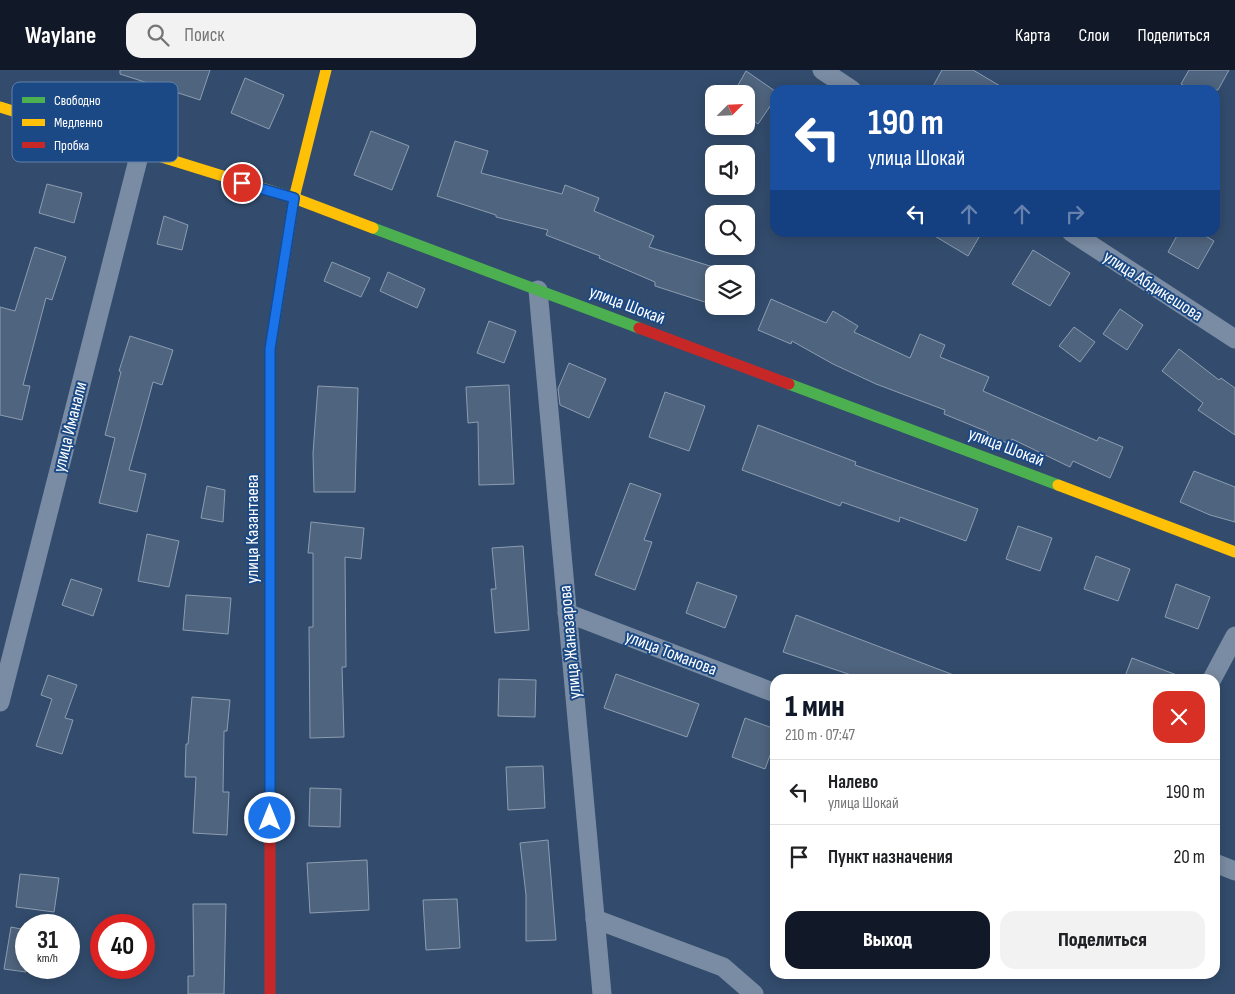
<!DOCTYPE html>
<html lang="ru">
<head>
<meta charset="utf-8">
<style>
  body { margin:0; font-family:"Sofia Sans Condensed",sans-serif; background:#f2f2f2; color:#202124; height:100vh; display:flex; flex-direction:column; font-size:19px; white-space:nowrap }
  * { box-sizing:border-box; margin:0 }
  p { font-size:16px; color:#757577 }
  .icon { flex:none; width:28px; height:28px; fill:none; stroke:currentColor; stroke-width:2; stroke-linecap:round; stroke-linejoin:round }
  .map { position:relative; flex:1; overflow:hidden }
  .panel { position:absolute; left:770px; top:604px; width:450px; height:305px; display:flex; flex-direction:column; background:#fff; border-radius:15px; box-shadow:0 2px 12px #0003 }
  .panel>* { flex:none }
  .banner { position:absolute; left:770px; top:15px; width:450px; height:152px; border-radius:15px; box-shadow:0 2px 12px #0003; background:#1a4fa0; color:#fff; overflow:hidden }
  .needle { width:32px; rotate:66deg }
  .buttons { position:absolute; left:705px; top:15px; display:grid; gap:10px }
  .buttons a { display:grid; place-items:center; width:50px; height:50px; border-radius:10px; background:#fff; box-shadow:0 2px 12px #0003; font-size:25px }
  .speed { position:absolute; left:15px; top:844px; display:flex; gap:10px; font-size:25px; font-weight:700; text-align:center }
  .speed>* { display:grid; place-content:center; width:65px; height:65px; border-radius:50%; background:#fff; box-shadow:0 2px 12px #0003; line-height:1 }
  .speed small { font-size:12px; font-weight:400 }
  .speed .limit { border:8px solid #d22; background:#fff; color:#111 }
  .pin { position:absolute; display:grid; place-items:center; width:42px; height:42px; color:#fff; margin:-21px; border:2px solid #fff; border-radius:50%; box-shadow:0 1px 5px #0007 }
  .me { position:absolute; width:55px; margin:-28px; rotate:0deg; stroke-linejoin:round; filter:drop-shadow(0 0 4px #0008) }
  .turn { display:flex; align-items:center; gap:18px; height:105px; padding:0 15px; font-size:22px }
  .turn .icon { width:65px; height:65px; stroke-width:2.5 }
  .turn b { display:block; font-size:35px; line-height:42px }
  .lanes { display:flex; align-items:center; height:48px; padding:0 15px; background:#0003; justify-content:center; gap:25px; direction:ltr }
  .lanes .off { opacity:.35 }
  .round { display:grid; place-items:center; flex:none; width:52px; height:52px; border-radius:15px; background:#f2f2f2 }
  .headline { display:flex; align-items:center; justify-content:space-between; height:85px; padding:0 15px }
  h1 { font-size:30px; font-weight:800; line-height:38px; color:#111827 }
  .button { display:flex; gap:10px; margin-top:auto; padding:10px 15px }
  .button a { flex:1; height:58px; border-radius:15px; background:#111827; color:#fff; font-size:20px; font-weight:800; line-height:58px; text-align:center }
  .button a+a { background:#f2f2f2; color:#202124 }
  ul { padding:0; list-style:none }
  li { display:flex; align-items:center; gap:15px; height:65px; padding:0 15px; border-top:1px solid #e0e0e0 }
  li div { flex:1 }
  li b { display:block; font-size:19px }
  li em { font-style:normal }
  header { display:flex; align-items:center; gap:30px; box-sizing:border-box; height:70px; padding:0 25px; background:#111827; color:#fff }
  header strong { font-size:24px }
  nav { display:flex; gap:28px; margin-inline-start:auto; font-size:18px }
  .search { width:350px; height:45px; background:#f2f2f2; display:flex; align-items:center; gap:12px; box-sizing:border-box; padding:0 18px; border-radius:15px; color:#757577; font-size:19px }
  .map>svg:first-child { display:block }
  .building { fill:#4f647e; stroke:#8d9db1 }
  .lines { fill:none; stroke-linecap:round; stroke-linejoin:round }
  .street { stroke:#7a8ca3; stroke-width:19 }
  .fast { stroke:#4caf50; stroke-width:11 }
  .slow { stroke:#ffc107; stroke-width:11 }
  .jam { stroke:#c62828; stroke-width:11 }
  .route-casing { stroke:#114b97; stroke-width:12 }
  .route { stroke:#1a73e8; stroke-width:9 }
  .labels { text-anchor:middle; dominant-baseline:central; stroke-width:4; stroke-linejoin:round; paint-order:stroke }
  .street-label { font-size:18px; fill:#fff; stroke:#1b4985 }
  .key { fill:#1b4985; stroke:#5f80aa; stroke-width:1 }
  .key-label { font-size:14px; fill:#fff }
</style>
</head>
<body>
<header>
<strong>Waylane</strong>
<div class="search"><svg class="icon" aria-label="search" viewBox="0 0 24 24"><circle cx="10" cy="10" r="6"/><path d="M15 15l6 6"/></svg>Поиск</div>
<nav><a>Карта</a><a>Слои</a><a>Поделиться</a></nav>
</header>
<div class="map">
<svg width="1235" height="924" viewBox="0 0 1235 924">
  <rect width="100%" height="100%" fill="#334c6d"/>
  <g class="building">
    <polygon points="120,0 210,0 200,30 120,4"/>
    <polygon points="942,0 973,0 1007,20 931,20"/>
    <polygon points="1189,0 1229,0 1218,20 1192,20 1181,14"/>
    <polygon points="746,1 775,21 775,29 758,54 746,46 746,24 733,24"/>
    <polygon points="245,8 284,25 269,59 231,43"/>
    <polygon points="371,61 409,76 392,120 354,105"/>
    <polygon points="455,71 488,81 481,103 562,124 565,115 599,128 594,141 654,166 649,177 723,200 722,204 713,204 714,235 655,216 655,212 599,188 600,186 546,165 548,160 496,147 496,145 437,126"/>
    <polygon points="47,114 82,123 74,153 39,143"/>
    <polygon points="164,146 188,155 182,180 157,174"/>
    <polygon points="928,162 982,162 968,186"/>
    <polygon points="1179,162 1199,162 1214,171 1198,199 1168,182"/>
    <polygon points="35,177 66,187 52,230 46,228 23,315 30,316 22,350 0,345 0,237 15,241"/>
    <polygon points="1033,180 1070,203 1050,236 1012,214"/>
    <polygon points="332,192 370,208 361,227 324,211"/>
    <polygon points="388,202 425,219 417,238 380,221"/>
    <polygon points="771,229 826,253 833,241 858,256 854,262 910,288 920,264 945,275 940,287 989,307 983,321 1097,371 1099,367 1123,377 1110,408 1073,391 1070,397 1012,369 1009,374 987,364 988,362 944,344 945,340 876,314 833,294 792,271 791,274 758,260"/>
    <polygon points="1120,239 1143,255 1127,280 1103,264"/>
    <polygon points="489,251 516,261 504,293 477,283"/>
    <polygon points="1074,257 1095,272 1080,292 1059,276"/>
    <polygon points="130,266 173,280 162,315 153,312 129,400 146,404 137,442 99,433 115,368 105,365 121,302 119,301"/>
    <polygon points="1179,279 1219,310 1221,308 1235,318 1235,365 1198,340 1203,333 1162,301"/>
    <polygon points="569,293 606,309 589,348 560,335 558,319"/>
    <polygon points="509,315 514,414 479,415 478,352 468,353 466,317"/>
    <polygon points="318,316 358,318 355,422 314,422 313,383"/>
    <polygon points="665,322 705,336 689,381 649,367"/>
    <polygon points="758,355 856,392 855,395 978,439 966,471 900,447 899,452 842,432 840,436 742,400"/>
    <polygon points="1194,401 1235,417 1235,452 1210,445 1180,432"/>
    <polygon points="630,413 661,424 644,470 652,472 635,520 595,505"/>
    <polygon points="207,416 225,420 223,452 201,448"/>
    <polygon points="311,452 364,458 361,489 345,487 346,597 342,597 344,667 310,668 309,557 313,557 313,483 308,483"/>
    <polygon points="1018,456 1052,468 1040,501 1006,489"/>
    <polygon points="147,464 179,471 169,517 138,511"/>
    <polygon points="523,476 529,560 495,563 491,519 496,519 492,478"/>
    <polygon points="1096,486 1130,499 1118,531 1084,519"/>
    <polygon points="71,509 102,519 93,546 62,535"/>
    <polygon points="697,512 737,526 725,558 686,543"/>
    <polygon points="1176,514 1210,527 1198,559 1165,547"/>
    <polygon points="186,525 231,528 228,564 183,560"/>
    <polygon points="796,545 959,607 958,609 863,609 783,582"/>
    <polygon points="1132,588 1182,607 1181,609 1124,609"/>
    <polygon points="616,604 699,634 687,667 604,638"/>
    <polygon points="48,605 77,615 65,648 73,650 62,684 36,676 52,629 41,625"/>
    <polygon points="499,609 536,610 535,647 498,646"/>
    <polygon points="192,627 230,630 227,661 224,661 223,722 229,722 227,765 193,763 196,707 185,707 186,674 188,674"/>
    <polygon points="745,648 775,659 775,672 765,699 732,687"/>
    <polygon points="543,696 545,738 508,740 506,697"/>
    <polygon points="310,718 341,719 340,757 309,756"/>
    <polygon points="548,770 556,870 526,871 526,825 520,773"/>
    <polygon points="367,790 369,840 310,843 307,793"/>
    <polygon points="20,804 59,808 54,842 16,837"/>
    <polygon points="457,829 460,878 426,880 423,830"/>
    <polygon points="193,834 226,834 224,924 188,924 188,906 194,906"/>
    <polygon points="11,857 26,860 26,902 4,899"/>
  </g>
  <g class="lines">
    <g class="street">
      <polyline points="822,0 852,20"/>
      <polyline points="1071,162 1235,269"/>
      <polyline points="538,220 602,924"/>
      <polyline points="567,543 775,623"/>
      <polyline points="1212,609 1235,566"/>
      <polyline points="0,632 140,82"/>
      <polyline points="1215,793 1235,801"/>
      <polyline points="595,849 723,897 754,924"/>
    </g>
    <g class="fast">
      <polyline points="373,158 639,258"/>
      <polyline points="789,314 1058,415"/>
      <polyline points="270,586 270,279 276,242"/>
    </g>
    <g class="slow">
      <polyline points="0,37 294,128 373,158"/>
      <polyline points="276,242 294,128 326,0"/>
      <polyline points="1058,415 1235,482"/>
    </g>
    <g class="jam">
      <polyline points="639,258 789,314"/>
      <polyline points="270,586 270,924"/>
    </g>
  </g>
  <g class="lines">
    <g class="route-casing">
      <polyline id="route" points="242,113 294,128 270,279 270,748"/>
    </g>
    <use href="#route" class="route"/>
  </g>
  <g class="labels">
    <g class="street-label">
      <text transform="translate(1153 216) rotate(33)">улица Абдикешова</text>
      <text transform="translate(627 235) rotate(21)">улица Шокай</text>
      <text transform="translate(70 357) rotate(-76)">улица Иманали</text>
      <text transform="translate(1006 377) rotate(21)">улица Шокай</text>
      <text transform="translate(252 459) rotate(-90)">улица Казантаева</text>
      <text transform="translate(570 572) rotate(-95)">улица Жаназарова</text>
      <text transform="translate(671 583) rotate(21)">улица Томанова</text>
    </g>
  </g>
  <rect x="12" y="12" width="166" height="80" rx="8" class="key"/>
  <rect x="22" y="27" width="23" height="6" fill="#4caf50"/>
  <rect x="22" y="49" width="23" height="7" fill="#ffc107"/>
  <rect x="22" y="72" width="23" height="6" fill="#c62828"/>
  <g class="key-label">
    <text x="54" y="35">Свободно</text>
    <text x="54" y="57">Медленно</text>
    <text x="54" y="80">Пробка</text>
  </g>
</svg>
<div class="buttons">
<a><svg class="needle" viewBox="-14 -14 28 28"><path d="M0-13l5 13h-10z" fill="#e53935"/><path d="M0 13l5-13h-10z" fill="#757577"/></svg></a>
<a><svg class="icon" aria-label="sound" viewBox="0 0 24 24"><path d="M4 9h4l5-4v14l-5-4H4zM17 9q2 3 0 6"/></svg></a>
<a><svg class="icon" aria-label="search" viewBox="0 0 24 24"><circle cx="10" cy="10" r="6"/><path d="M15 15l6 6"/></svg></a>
<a><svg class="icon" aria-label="layers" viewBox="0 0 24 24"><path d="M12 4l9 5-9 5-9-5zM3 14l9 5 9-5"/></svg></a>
</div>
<div class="speed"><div>31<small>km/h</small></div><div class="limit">40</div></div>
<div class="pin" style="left:242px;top:113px;background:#d93025"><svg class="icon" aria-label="arrive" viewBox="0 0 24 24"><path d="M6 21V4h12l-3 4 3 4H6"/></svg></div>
<svg class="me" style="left:270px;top:748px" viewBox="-20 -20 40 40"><circle r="17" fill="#1a73e8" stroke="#fff" stroke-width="3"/><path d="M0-11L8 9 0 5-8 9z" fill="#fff"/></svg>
<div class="banner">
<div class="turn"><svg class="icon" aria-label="left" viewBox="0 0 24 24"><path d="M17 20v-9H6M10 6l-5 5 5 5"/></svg><div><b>190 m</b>улица Шокай</div></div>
<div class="lanes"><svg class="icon" aria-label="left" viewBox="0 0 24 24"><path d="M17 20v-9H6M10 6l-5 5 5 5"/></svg><svg class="icon off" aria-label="ahead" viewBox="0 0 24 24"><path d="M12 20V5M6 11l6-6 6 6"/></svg><svg class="icon off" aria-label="ahead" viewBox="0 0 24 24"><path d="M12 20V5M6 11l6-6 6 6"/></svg><svg class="icon off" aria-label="right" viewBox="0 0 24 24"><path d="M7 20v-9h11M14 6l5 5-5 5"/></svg></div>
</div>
<section class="panel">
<div class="headline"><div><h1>1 мин</h1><p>210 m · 07:47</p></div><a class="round" style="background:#d93025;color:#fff"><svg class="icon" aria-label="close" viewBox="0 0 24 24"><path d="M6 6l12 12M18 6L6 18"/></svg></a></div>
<ul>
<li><svg class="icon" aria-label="left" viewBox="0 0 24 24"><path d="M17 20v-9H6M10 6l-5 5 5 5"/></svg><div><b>Налево</b><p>улица Шокай</p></div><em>190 m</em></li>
<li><svg class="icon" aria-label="arrive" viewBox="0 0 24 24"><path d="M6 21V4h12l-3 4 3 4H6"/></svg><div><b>Пункт назначения</b></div><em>20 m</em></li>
</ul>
<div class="button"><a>Выход</a><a>Поделиться</a></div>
</section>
</div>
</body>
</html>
